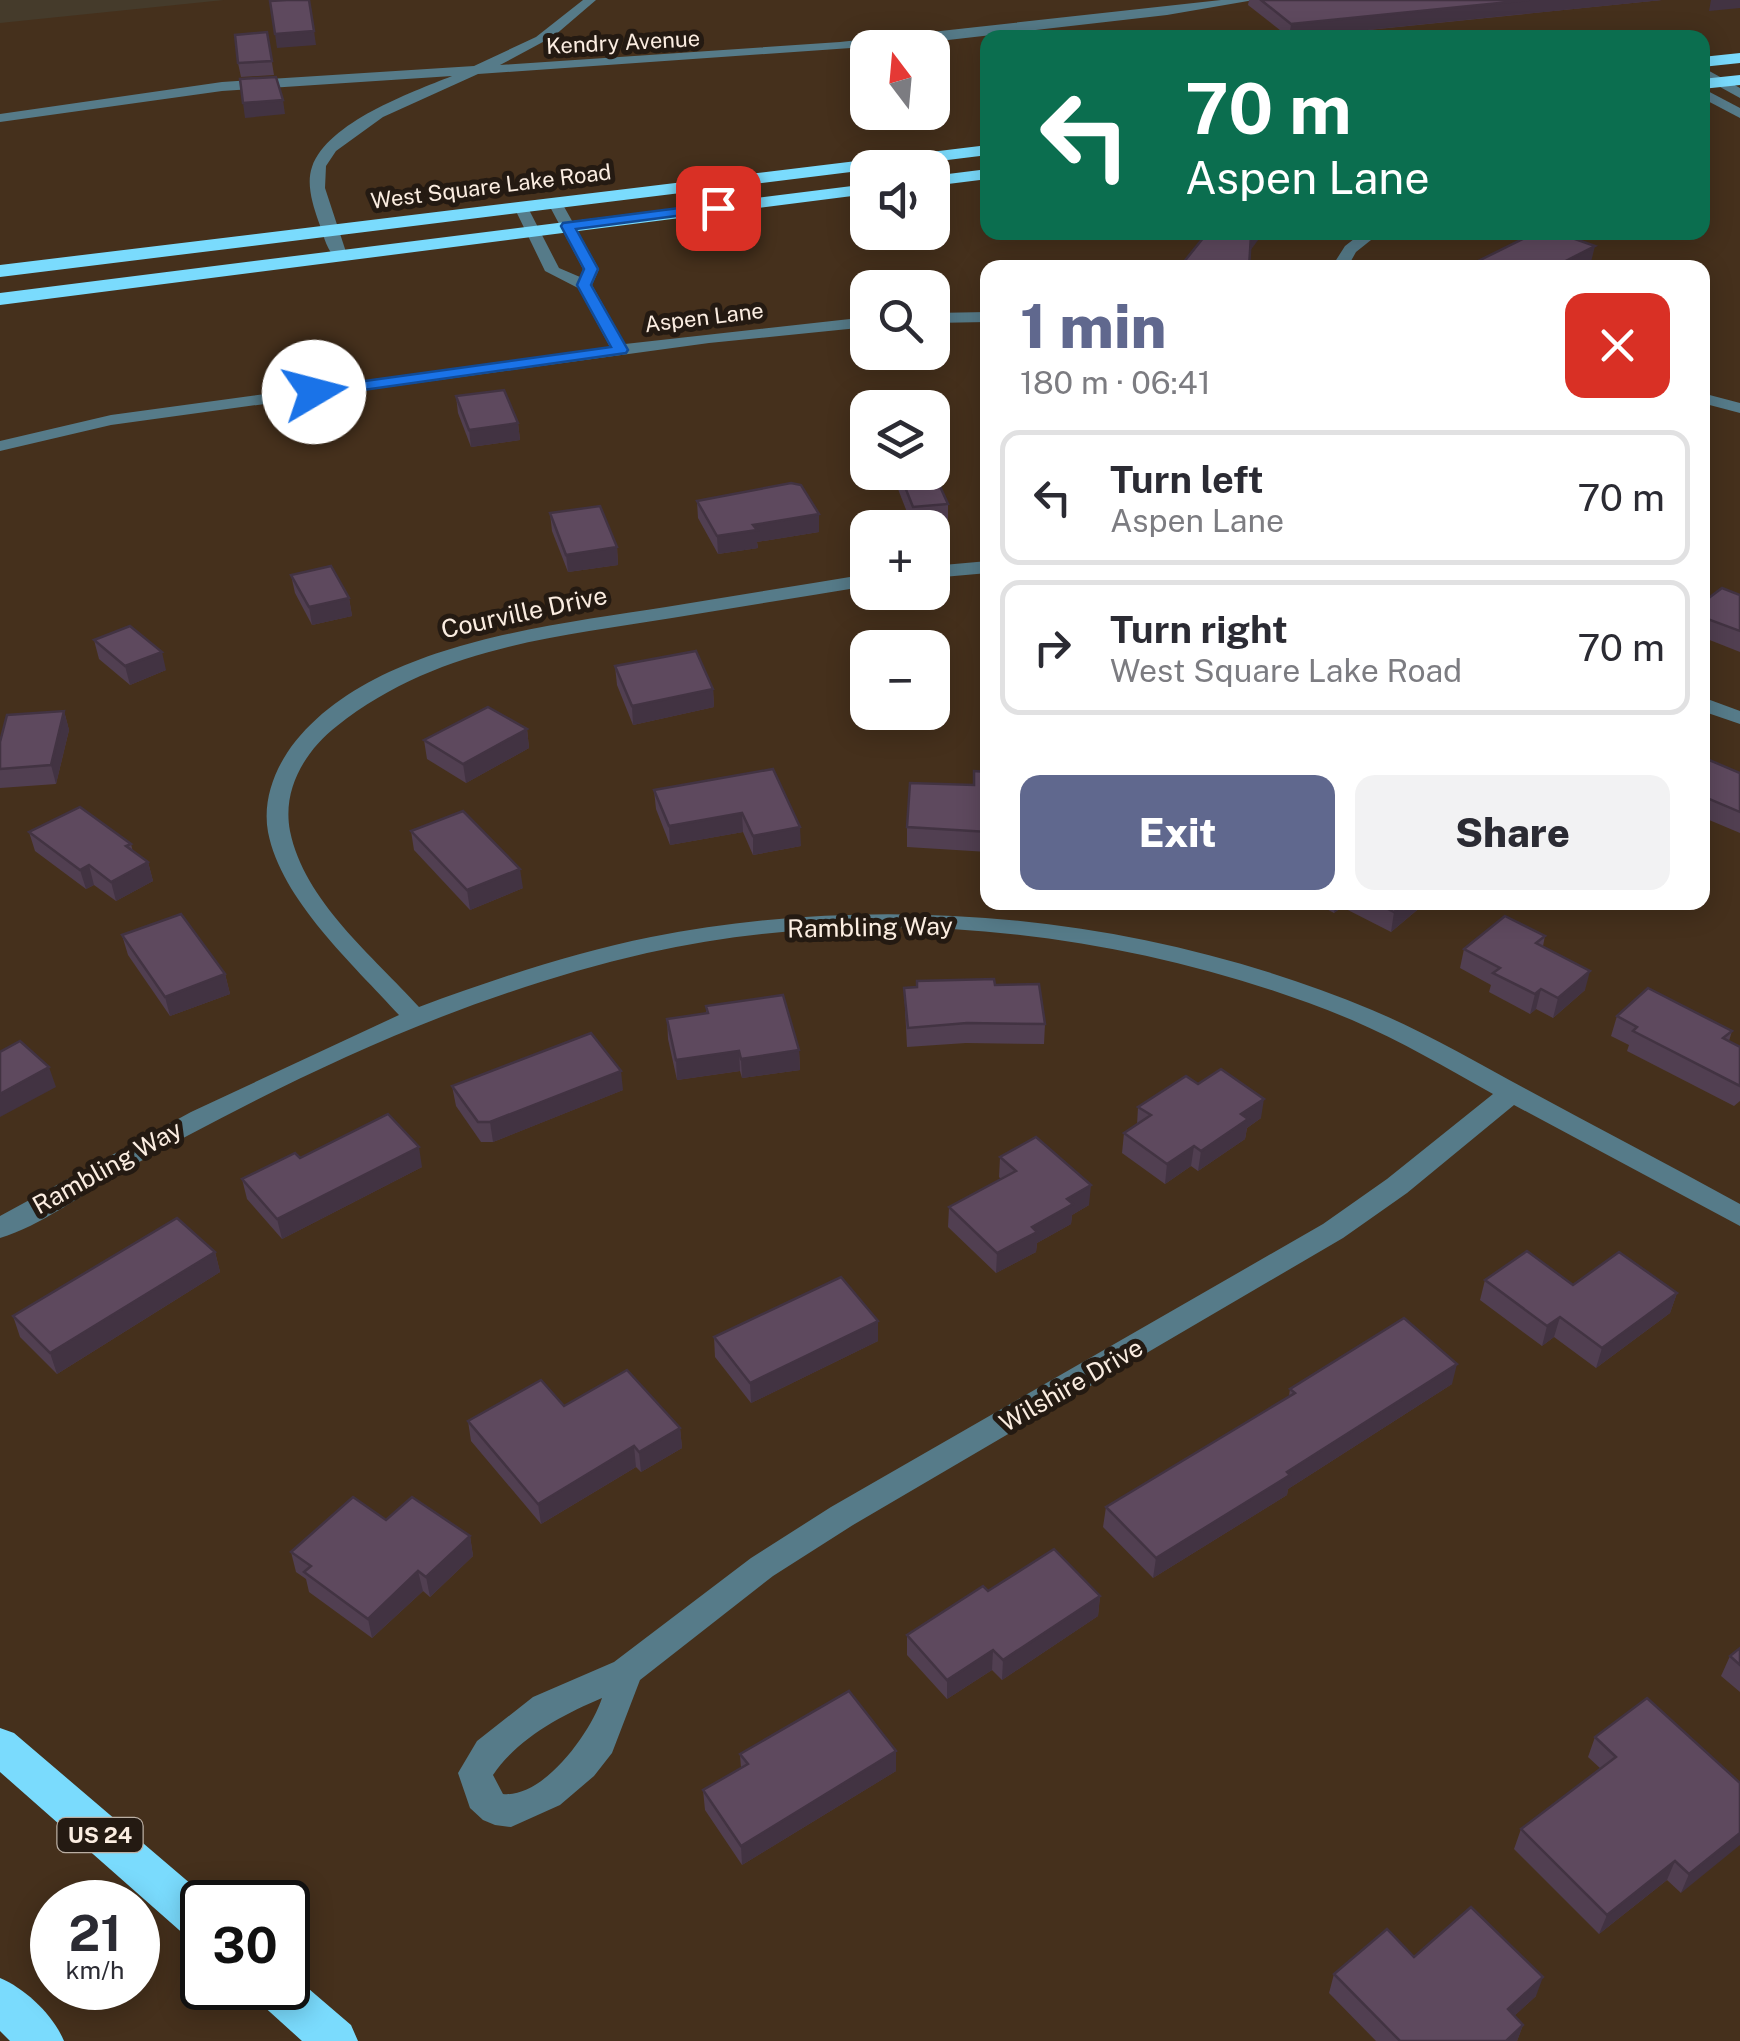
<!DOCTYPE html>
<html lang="en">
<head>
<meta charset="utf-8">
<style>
  body { margin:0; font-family:"Public Sans",sans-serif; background:#f2f2f3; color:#2b2b33; height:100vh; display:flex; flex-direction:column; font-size:38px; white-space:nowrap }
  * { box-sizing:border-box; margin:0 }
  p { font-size:32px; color:#7c7c81 }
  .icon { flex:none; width:55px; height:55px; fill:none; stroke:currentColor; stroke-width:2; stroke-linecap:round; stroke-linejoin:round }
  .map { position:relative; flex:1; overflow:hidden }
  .panel { position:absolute; left:980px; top:260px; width:730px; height:650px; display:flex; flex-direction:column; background:#fff; border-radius:20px; box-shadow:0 5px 25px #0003 }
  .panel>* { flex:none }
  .guide { position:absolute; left:980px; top:30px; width:730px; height:210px; border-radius:20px; box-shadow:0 5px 25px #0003; background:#0b6e4f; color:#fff; overflow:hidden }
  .needle { width:65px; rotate:344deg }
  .fabs { position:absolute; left:850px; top:30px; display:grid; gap:20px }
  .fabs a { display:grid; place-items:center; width:100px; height:100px; border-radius:20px; background:#fff; box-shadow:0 5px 25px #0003; font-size:50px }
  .speed { position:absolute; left:30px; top:1880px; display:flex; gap:20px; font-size:50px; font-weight:700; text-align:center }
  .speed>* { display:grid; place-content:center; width:130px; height:130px; border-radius:50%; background:#fff; box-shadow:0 5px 25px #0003; line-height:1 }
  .speed small { font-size:25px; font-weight:400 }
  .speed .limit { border:5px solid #111; border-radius:15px; background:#fff; color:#111 }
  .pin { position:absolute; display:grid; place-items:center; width:85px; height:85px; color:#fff; margin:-42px; border-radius:20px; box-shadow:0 5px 15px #0006 }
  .me { position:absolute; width:110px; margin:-55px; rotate:82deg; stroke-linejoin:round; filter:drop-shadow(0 0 8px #0008) }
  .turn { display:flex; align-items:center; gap:35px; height:210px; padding:0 40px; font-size:45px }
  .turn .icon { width:130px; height:130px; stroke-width:2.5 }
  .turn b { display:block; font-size:70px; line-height:85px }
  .round { display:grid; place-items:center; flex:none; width:105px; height:105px; border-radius:20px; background:#f2f2f3 }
  .overview { display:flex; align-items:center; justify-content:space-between; height:170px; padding:0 40px }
  h1 { font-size:60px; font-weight:800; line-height:75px; color:#60688e }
  .action { display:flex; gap:20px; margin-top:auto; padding:20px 40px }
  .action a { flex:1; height:115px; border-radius:20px; background:#60688e; color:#fff; font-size:40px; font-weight:800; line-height:115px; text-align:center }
  .action a+a { background:#f2f2f3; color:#2b2b33 }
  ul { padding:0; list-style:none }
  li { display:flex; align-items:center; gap:30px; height:135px; margin:0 20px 15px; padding:0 20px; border:5px solid #e1e1e2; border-radius:20px }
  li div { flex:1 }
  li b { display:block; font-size:38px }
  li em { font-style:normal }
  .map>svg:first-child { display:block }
  .commercial { fill:#453b2b }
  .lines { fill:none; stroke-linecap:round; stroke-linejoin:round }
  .minor { fill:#567b89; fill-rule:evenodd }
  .highway { fill:#7adbfd; fill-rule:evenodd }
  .wall { fill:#513f51 }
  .shaded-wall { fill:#423342 }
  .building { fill:#5e495e; stroke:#423342; stroke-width:2.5 }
  .route { fill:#1a73e8; stroke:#114b97; stroke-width:2.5 }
  .labels { text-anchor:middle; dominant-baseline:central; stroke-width:10; stroke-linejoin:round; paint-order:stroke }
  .far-street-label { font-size:22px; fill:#fbede1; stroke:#241a12 }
  .shield { fill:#241a12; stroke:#baaea3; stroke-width:2.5 }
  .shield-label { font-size:22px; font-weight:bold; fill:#fbede1 }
  .street-label { font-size:25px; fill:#fbede1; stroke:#241a12 }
</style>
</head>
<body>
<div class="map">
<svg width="1740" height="2041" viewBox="0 0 1740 2041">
  <rect width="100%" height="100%" fill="#45301c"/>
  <polygon class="commercial" points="0,0 224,0 0,23"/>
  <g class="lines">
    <g class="minor">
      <path d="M583,0h13l-42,36 -54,29 340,-23 381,-42h33l-87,15 -245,28 -444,31 -95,43 -47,34 -10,15 -1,22 22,67 -8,5c-12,-6 -16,-27 -21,-40 -5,-15 -12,-36 -6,-53 16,-45 98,-74 140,-91l-230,15 -222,31v-8l222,-32 252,-16 62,-29z"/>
      <polygon points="1702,67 1740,88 1740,98 1702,77"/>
      <polygon points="1702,88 1740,108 1740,118 1702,98"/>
      <polygon points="555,199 562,203 599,269 592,285 625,344 868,317 868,327 709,343 111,425 0,451 0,441 111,415 610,347 578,288 545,271 514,207 526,204 559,268 580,277 583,269 548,203"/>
      <polygon points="1363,232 1381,232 1356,252 1347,268 1331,268 1345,246"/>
      <polygon points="988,312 988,322 932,323 932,313"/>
      <polygon points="1702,393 1740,403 1740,413 1702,403"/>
      <polygon points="988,561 988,573 932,578 932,566"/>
      <path d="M868,574v12c-66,11 -131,21 -196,32 -119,19 -237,30 -335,108 -32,25 -55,63 -47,105 14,70 84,126 129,176 76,-28 153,-54 232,-70 238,-47 496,-21 721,73 53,22 104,52 154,79 72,39 143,76 214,115v22l-226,-121 -107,88 -64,45 -490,287 -80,51 -133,104 -28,73 -18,23 -34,29 -49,22 -16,-2 -12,-5 -13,-12 -12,-35 19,-32 56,-44 81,-35 137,-104 80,-51 492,-283 64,-45 106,-85c-46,-26 -92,-53 -141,-74 -218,-90 -474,-119 -705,-67 -104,24 -204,60 -301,104 -77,35 -153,75 -227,116 -37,21 -78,53 -119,65v-22l191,-104 208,-97c-45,-50 -118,-115 -131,-183 -5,-28 4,-56 19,-79 74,-109 260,-127 379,-146 67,-11 134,-22 202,-33zM602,1698c-11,34 -58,100 -99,96l-10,-19c25,-37 69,-60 109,-77z"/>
      <polygon points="1702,697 1740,711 1740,724 1702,711"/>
    </g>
    <g class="highway">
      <polygon points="1740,53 1740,63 1702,67 1702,57"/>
      <polygon points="1740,75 1740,85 1702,89 1702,79"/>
      <polygon points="988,145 988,155 0,277 0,265"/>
      <polygon points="988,169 988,179 932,186 932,176"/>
      <polygon points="868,184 868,194 0,305 0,293"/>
      <polygon points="0,1728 14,1733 212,1902 202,1902 202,1942 187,1937 0,1772"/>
      <polygon points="288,1971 351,2025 358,2041 302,2041 260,2003 254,1988 288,1988"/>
      <path d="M0,1978c26,11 53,37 64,63h-54l-10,-10z"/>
    </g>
  </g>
  <g class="wall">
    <polygon points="1249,0 1662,0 1290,38 1248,5"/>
    <polygon points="267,32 274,75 241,77 238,63"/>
    <polygon points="456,396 518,423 520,440 471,447 458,413"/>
    <polygon points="896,472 932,472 948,504 948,522 912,525 896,484"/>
    <polygon points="697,501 819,532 757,542 758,548 718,554 698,518"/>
    <polygon points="550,513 617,547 618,565 568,572 552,531"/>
    <polygon points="291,575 349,598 352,616 312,625 295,593"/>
    <polygon points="1740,595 1740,652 1702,637 1702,603"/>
    <polygon points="94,640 166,670 130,685 99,659"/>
    <polygon points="615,666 713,689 714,707 633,725 617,685"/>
    <polygon points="64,711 69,730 56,784 0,788 0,742"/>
    <polygon points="527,729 529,748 466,783 427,759 424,740"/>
    <polygon points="1702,757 1740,773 1740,833 1702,817"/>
    <polygon points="773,769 801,846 753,855 743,832 670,845 656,809 654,790"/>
    <polygon points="988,772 988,852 907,847 907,827 973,785"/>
    <polygon points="411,831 523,888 470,910 414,850"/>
    <polygon points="29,832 131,844 133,852 148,862 153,881 116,901 94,885 86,889 35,851"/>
    <polygon points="1313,902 1424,902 1423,905 1391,932 1342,907 1334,913"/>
    <polygon points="122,935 225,974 230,994 170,1016 128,955"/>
    <polygon points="1545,936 1543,946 1585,990 1553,1018 1536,1009 1530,1014 1489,992 1491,985 1460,968 1464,949"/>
    <polygon points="995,985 1045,1024 1044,1044 966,1043 907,1047 904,988"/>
    <polygon points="706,1006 799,1050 800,1070 742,1078 740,1071 677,1080 668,1039 667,1019 706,1013"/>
    <polygon points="1617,1016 1732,1031 1729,1041 1740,1047 1740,1101 1734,1106 1627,1051 1629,1045 1611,1036"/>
    <polygon points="1198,1084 1261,1118 1247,1128 1245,1139 1198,1171 1191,1166 1165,1184 1122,1153 1124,1133 1137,1125 1138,1107"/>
    <polygon points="452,1086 623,1090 493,1142 481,1142 456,1106"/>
    <polygon points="1000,1157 1089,1205 1072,1215 1071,1224 1037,1243 1036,1252 996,1273 948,1227 949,1207 1001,1179 999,1177"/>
    <polygon points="300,1158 422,1167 282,1239 247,1199 242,1179"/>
    <polygon points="215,1252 220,1272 57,1374 20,1337 13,1316"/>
    <polygon points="1485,1280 1573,1285 1677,1293 1670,1313 1596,1368 1554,1337 1542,1346 1480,1300"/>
    <polygon points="714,1337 878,1341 751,1403 715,1357"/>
    <polygon points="1452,1384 1288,1489 1287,1495 1153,1578 1103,1527 1106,1507 1289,1396 1290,1389"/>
    <polygon points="564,1406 680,1428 682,1448 641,1472 636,1467 541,1524 471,1441 468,1421"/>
    <polygon points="386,1520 470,1536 473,1556 430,1597 423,1591 372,1638 309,1592 306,1579 296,1572 291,1552"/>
    <polygon points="988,1591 1100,1596 1098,1616 1002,1680 992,1670 947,1699 907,1655 907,1635"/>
    <polygon points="1740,1648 1740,1692 1721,1676 1730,1656"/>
    <polygon points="1595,1737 1740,1783 1681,1893 1667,1880 1599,1934 1514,1849 1521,1829 1601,1769 1588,1757"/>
    <polygon points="740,1754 896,1771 742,1865 705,1810 703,1790 741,1768"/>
    <polygon points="1414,1957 1536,1996 1514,2016 1523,2025 1517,2041 1376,2041 1329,1993 1334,1974"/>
  </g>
  <g class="shaded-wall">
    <polygon points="1529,0 1662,0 1289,38 1291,24"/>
    <polygon points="1711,0 1740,0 1740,8 1709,11"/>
    <polygon points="314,31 316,45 277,48 275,34"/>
    <polygon points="283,100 285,114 245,118 243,103"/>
    <polygon points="1254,232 1264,232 1250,251 1251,235"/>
    <polygon points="1595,246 1591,262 1581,268 1552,268"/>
    <polygon points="518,423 520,440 471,447 469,430"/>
    <polygon points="819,514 819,532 757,542 758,548 718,554 717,536 753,525"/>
    <polygon points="617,547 618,565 568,572 566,555"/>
    <polygon points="349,598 352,616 312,625 309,607"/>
    <polygon points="162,652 166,670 130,685 125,666"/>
    <polygon points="713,689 714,707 633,725 632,706"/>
    <polygon points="64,711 69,730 56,784 51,765"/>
    <polygon points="527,729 529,748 466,783 463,764"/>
    <polygon points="742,813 743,832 670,845 669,826"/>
    <polygon points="800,827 801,846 753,855 753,836"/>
    <polygon points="148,862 153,881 116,901 111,882"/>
    <polygon points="89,865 94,885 86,889 80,870"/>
    <polygon points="520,869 523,888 470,910 467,890"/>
    <polygon points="1336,902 1342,902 1342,907 1334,913"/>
    <polygon points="1407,902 1424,902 1423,905 1391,932 1394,912"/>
    <polygon points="1590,971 1585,990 1553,1018 1558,998"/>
    <polygon points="225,974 230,994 170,1016 165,997"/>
    <polygon points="1541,989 1536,1009 1530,1014 1535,994"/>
    <polygon points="799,1050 800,1070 742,1078 741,1059"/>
    <polygon points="739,1051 740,1071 677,1080 676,1060"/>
    <polygon points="49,1067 56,1087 0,1117 0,1094"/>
    <polygon points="621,1071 623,1090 493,1142 490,1122"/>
    <polygon points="1264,1099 1261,1118 1247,1128 1245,1139 1198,1171 1201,1151 1241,1114"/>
    <polygon points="1194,1146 1191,1166 1165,1184 1167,1164"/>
    <polygon points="419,1147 422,1167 282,1239 277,1219"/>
    <polygon points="1091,1185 1089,1205 1072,1215 1071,1224 1037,1243 1036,1252 996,1273 997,1253 1067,1199"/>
    <polygon points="215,1252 220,1272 57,1374 50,1353"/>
    <polygon points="1677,1293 1670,1313 1596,1368 1602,1348"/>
    <polygon points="1560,1317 1554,1337 1542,1346 1547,1326"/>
    <polygon points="878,1321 878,1341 751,1403 750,1383"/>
    <polygon points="1457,1364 1452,1384 1288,1489 1287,1495 1153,1578 1156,1558 1287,1472"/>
    <polygon points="680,1428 682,1448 641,1472 639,1452"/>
    <polygon points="634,1446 636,1467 541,1524 538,1504"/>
    <polygon points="470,1536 473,1556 430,1597 426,1577"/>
    <polygon points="418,1571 423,1591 372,1638 368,1619"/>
    <polygon points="1100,1596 1098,1616 1002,1680 1003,1660"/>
    <polygon points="993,1650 992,1670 947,1699 947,1680"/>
    <polygon points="896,1751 896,1771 742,1865 741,1846"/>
    <polygon points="1740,1833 1740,1845 1681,1893 1689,1874"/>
    <polygon points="1675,1861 1667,1880 1599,1934 1607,1915"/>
    <polygon points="1543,1977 1536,1996 1501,2028 1508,2009"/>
    <polygon points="1523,2025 1517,2041 1506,2041"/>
  </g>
  <g class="building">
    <polygon points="287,0 309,0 314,31 275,34 270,1"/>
    <polygon points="1261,0 1529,0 1291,24"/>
    <polygon points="267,32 272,61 238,63 235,35"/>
    <polygon points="276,77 283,100 243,103 240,79"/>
    <polygon points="1208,232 1254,232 1251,235 1249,268 1179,268"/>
    <polygon points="1537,232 1555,232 1595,246 1552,268 1464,268"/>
    <polygon points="504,390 518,423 469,430 456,396"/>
    <polygon points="932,469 948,504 913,507 899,472 932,472"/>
    <polygon points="791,483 801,485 819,514 753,525 757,530 717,536 697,501"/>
    <polygon points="600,506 617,547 566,555 550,513"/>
    <polygon points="331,566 349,598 309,607 291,575"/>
    <polygon points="1722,588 1740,595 1740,631 1702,617 1702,603"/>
    <polygon points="130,626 162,652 125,666 94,640"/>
    <polygon points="696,651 713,689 632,706 615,666"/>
    <polygon points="488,707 527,729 463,764 424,740"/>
    <polygon points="64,711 51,765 0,769 0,742 7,715"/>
    <polygon points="1702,757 1740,773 1740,812 1702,796"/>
    <polygon points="773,769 800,827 753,836 742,813 669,826 654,790"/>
    <polygon points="974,771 988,772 988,832 907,827 910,783 974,785"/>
    <polygon points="80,807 131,844 126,846 148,862 111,882 89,865 80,870 29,832"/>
    <polygon points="463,811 520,869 467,890 411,831"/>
    <polygon points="1374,902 1407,902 1394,912"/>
    <polygon points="181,914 225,974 165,997 122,935"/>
    <polygon points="1505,916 1545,936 1536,943 1590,971 1558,998 1541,989 1535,994 1493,973 1500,968 1464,949"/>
    <polygon points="994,979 995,985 1039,984 1045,1024 967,1023 908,1028 904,988 917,987 917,981"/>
    <polygon points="1648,988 1732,1031 1723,1038 1740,1047 1740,1086 1633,1031 1637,1027 1617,1016"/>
    <polygon points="783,995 799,1050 741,1059 739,1051 676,1060 667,1019 708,1013 706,1006"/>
    <polygon points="591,1033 621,1071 490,1122 478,1122 452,1086"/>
    <polygon points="20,1041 49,1067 0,1094 0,1052"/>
    <polygon points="1221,1069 1264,1099 1241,1114 1248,1119 1201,1151 1194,1146 1167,1164 1124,1133 1151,1115 1138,1107 1186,1076 1198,1084"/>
    <polygon points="388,1114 419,1147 277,1219 242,1179 295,1153 300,1158"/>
    <polygon points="1036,1137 1091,1185 1067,1199 1073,1204 1032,1227 1037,1232 997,1253 949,1207 1016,1171 1000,1157"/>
    <polygon points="177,1218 215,1252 50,1353 13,1316"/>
    <polygon points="1527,1251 1573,1285 1619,1252 1677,1293 1602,1348 1560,1317 1547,1326 1485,1280"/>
    <polygon points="841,1277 878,1321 750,1383 714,1337"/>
    <polygon points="1404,1318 1457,1364 1287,1472 1290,1475 1156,1558 1106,1507 1295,1393 1290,1389"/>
    <polygon points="627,1370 680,1428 639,1452 634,1446 538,1504 468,1421 541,1380 564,1406"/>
    <polygon points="353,1497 386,1520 412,1497 470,1536 426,1577 418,1571 368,1619 304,1572 311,1566 291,1552"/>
    <polygon points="1054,1549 1100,1596 1003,1660 993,1650 947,1680 907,1635 983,1586 988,1591"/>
    <polygon points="1740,1648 1740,1665 1730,1656"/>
    <polygon points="849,1691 896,1751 741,1846 703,1790 748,1764 740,1754"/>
    <polygon points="1647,1698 1740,1783 1740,1833 1689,1874 1675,1861 1607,1915 1521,1829 1616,1757 1595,1737"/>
    <polygon points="1471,1907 1543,1977 1508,2009 1523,2025 1506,2041 1400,2041 1334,1974 1387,1929 1414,1957"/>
  </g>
  <polygon class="route" points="718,203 724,208 722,210 576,229 598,269 591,285 628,350 626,353 314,397 306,392 314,388 611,347 577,285 584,269 561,226 563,223"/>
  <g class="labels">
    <g class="far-street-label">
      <text transform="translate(623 42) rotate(-3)">Kendry Avenue</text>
      <text transform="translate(491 186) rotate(-7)">West Square Lake Road</text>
      <text transform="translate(704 317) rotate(-7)">Aspen Lane</text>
    </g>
    <rect class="shield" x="57.5" y="1818" width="85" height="34" rx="8"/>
    <g class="shield-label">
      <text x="100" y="1835">US 24</text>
    </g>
    <g class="street-label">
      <text transform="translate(524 612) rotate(-12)">Courville Drive</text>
      <text transform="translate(870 927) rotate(-1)">Rambling Way</text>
      <text transform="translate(107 1167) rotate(-29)">Rambling Way</text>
      <text transform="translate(1071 1385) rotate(-30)">Wilshire Drive</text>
    </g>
  </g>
</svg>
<div class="fabs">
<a><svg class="needle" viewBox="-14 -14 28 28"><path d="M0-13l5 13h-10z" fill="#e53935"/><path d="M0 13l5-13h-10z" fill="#7c7c81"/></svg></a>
<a><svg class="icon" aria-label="sound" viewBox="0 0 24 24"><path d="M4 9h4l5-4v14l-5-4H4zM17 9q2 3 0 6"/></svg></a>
<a><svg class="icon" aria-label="search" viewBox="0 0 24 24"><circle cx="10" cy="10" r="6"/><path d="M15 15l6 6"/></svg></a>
<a><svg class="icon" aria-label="layers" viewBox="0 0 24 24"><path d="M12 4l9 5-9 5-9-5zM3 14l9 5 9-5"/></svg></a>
<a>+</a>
<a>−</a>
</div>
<div class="speed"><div>21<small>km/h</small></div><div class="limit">30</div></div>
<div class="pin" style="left:718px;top:208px;background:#d93025"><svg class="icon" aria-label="arrive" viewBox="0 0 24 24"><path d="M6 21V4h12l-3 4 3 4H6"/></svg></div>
<svg class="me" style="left:314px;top:392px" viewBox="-20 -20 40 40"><circle r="19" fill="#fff"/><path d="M0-13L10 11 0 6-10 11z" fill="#1a73e8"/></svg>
<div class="guide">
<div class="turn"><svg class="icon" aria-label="left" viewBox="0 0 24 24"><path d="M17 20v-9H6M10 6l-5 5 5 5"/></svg><div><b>70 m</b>Aspen Lane</div></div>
</div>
<section class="panel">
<div class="overview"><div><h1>1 min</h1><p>180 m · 06:41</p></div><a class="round" style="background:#d93025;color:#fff"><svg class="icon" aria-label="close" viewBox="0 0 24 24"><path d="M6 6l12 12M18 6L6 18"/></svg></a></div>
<ul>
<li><svg class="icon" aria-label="left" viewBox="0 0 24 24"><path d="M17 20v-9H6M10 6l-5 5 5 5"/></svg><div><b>Turn left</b><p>Aspen Lane</p></div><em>70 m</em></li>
<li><svg class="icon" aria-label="right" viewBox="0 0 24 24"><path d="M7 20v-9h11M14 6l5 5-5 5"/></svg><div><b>Turn right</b><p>West Square Lake Road</p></div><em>70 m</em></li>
</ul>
<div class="action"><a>Exit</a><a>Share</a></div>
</section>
</div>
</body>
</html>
